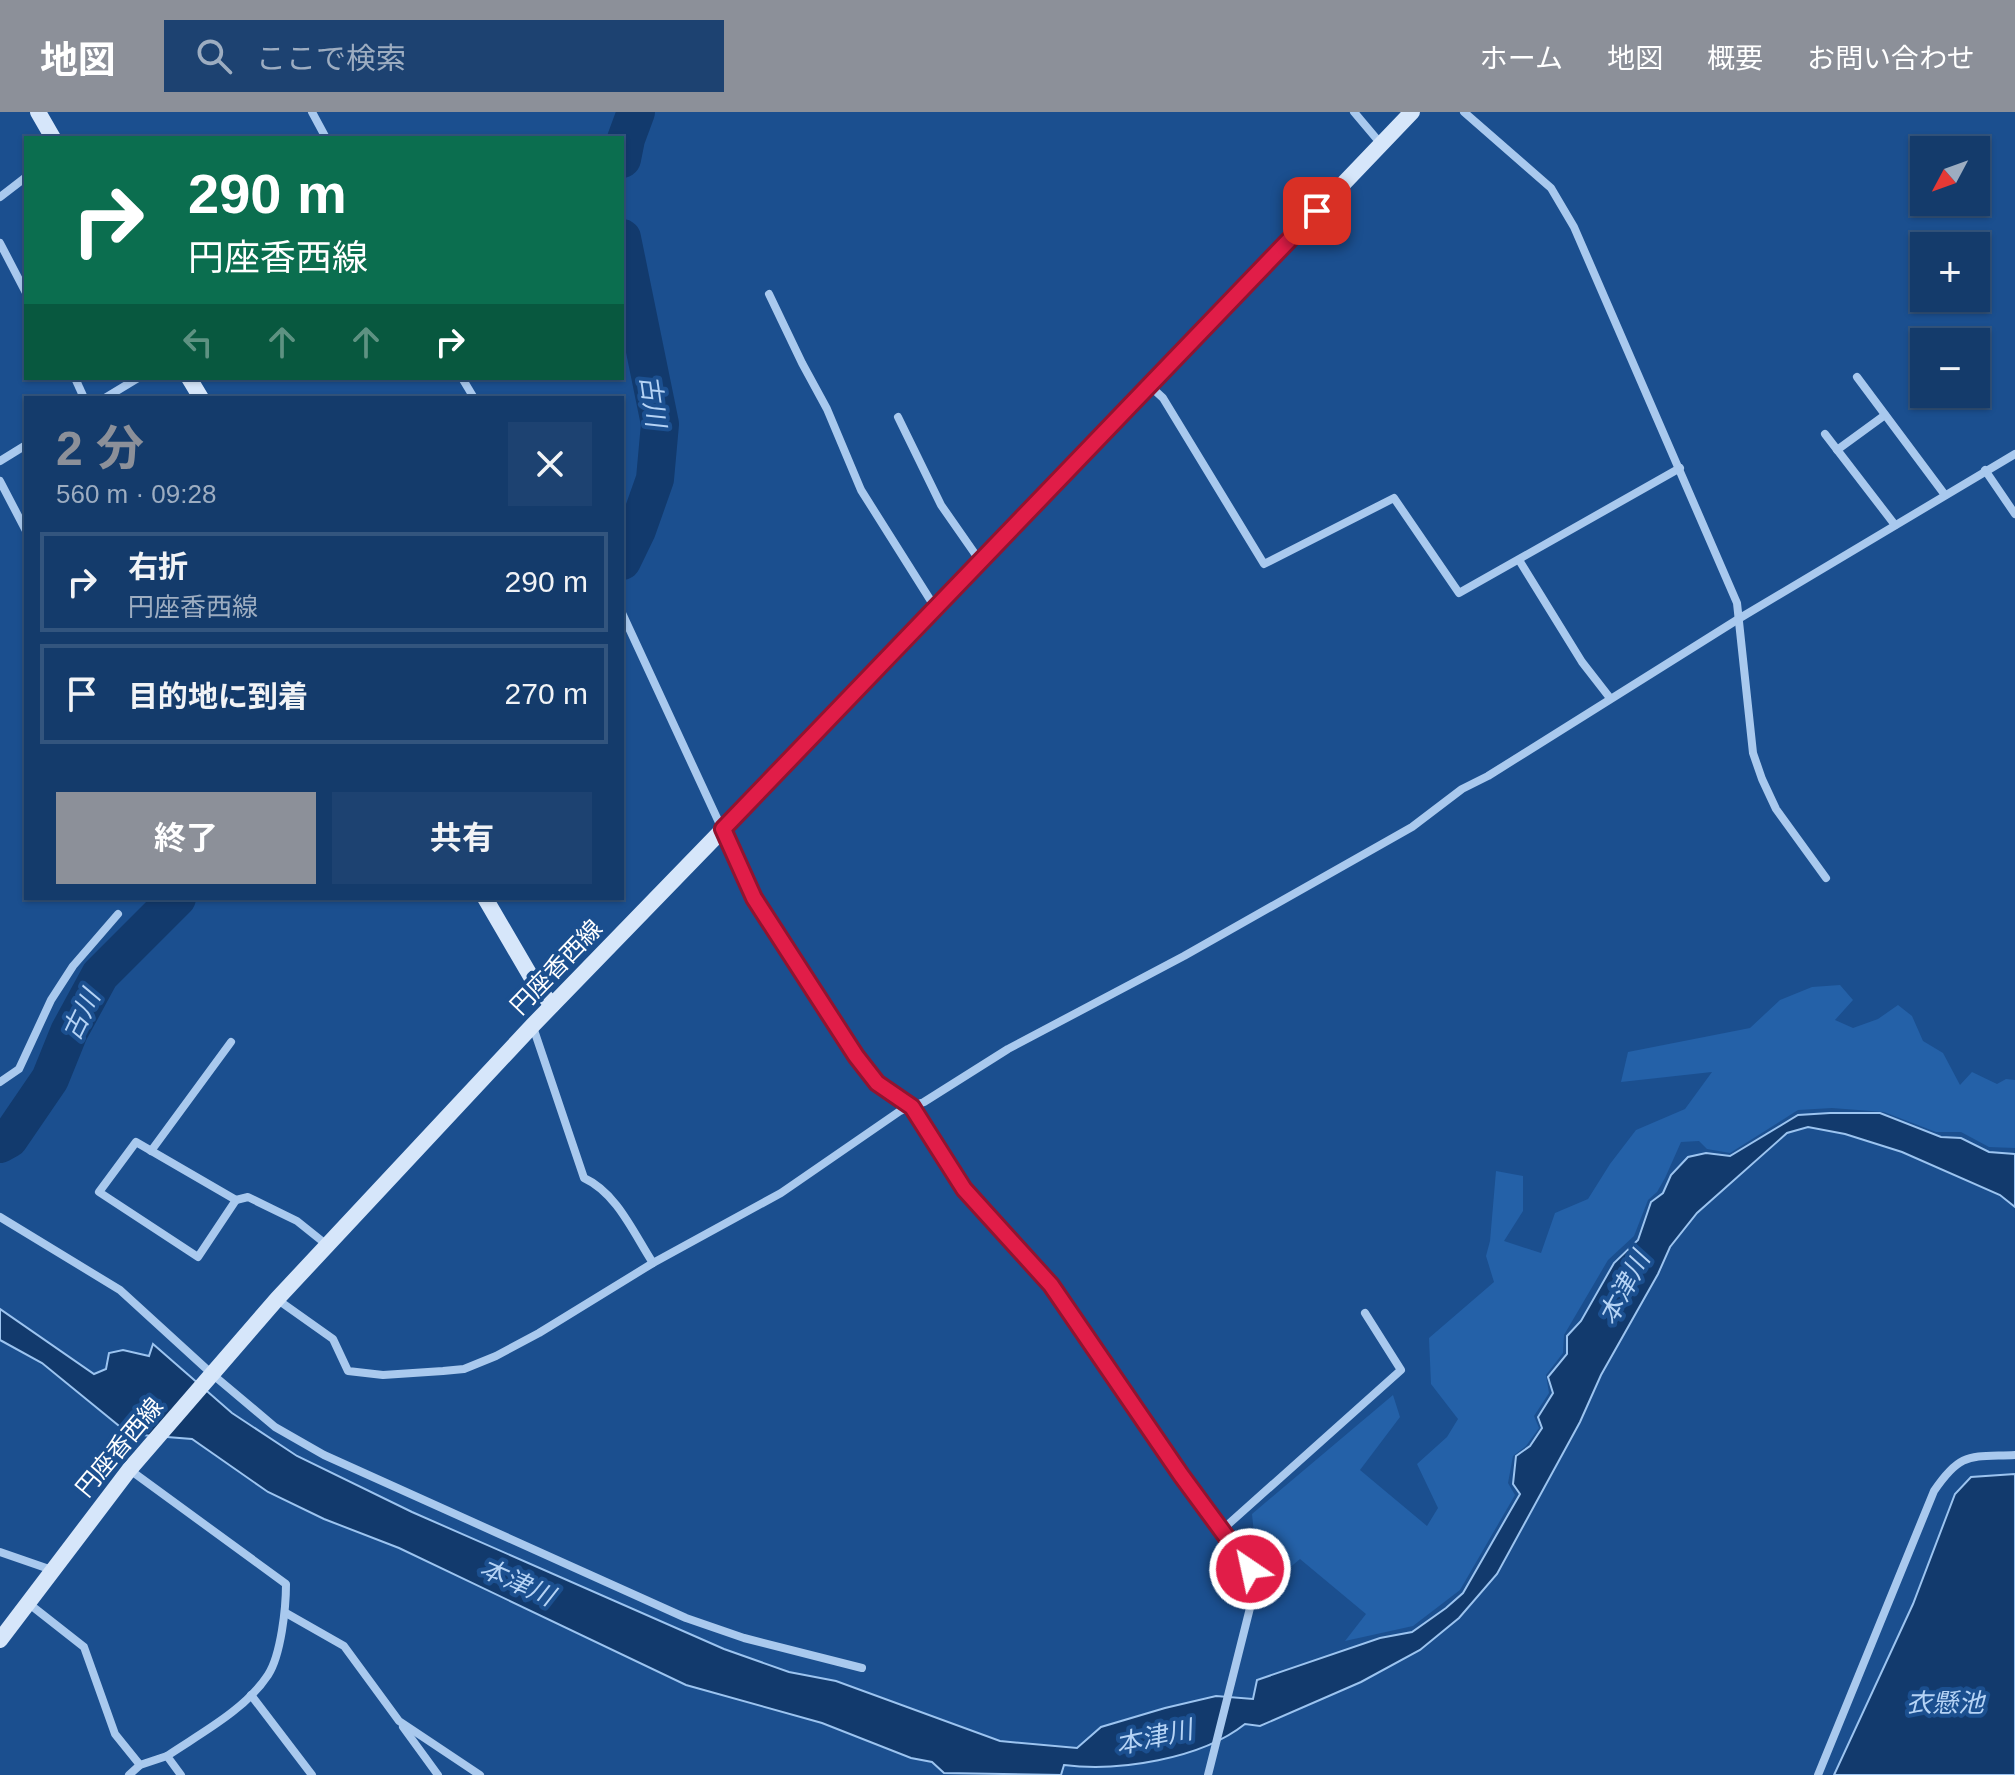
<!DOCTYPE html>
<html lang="ja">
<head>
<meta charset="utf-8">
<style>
  body { margin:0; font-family:Arial,"Noto Sans JP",sans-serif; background:#1d4271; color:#f1f3f6; height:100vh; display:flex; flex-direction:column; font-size:30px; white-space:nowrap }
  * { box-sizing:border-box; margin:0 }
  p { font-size:26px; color:#9dadc1 }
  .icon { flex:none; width:44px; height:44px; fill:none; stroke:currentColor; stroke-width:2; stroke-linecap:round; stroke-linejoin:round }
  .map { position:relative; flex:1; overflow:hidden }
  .panel { position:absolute; left:24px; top:284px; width:600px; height:504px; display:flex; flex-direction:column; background:#143b6b; border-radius:0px; box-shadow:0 2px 6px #0004,0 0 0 2px #33557e }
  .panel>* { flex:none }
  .top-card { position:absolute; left:24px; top:24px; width:600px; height:244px; border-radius:0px; box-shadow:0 2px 6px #0004,0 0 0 2px #33557e; background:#0b6e4f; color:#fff; overflow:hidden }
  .needle { width:52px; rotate:229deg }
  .tools { position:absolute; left:1910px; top:24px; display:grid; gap:16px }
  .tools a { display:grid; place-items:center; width:80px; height:80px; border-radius:0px; background:#143b6b; box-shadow:0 2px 6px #0004,0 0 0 2px #33557e; font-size:40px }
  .pin { position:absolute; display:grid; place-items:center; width:68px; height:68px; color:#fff; margin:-34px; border-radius:16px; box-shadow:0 4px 12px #0006 }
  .me { position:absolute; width:88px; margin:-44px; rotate:326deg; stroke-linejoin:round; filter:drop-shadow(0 0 6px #0008) }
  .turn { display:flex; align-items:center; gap:28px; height:168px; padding:0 32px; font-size:36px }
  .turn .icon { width:104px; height:104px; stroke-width:2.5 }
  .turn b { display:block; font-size:56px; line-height:68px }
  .lanes { display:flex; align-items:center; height:76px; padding:0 32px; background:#0003; justify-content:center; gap:40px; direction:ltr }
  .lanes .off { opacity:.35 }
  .round { display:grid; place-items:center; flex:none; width:84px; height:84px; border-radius:0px; background:#1d4271 }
  .headline { display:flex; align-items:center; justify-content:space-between; height:136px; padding:0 32px }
  h1 { font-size:48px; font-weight:700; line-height:60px; color:#8c9099 }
  .cta { display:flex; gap:16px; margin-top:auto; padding:16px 32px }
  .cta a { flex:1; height:92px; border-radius:0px; background:#8c9099; color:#fff; font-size:32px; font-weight:700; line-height:92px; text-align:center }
  .cta a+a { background:#1d4271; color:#f1f3f6 }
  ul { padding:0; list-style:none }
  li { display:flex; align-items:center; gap:24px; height:100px; margin:0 16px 12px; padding:0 16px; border:4px solid #33557e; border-radius:0px }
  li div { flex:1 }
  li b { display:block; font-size:30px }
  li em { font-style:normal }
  header { display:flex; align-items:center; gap:48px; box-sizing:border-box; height:112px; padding:0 40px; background:#8c9099; color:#fff }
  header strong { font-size:38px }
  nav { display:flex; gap:44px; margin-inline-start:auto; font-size:28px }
  .search { width:560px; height:72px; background:#1d4271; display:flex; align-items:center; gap:20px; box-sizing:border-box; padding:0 28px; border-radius:0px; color:#9dadc1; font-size:30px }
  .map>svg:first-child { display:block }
  .green { fill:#2461a8 }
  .water { fill:#123a6d; stroke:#9cc4f0; stroke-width:2 }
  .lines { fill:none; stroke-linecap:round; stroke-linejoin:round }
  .river { stroke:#123a6d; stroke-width:38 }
  .street { stroke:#a9c9ee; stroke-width:8 }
  .secondary { stroke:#d6e6fa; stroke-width:16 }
  .route-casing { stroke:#92132f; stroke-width:20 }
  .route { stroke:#e11d48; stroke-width:14 }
  .labels { text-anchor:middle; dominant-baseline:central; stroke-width:8; stroke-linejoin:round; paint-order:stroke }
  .street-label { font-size:24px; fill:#fff; stroke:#1b4f8f }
  .water-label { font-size:26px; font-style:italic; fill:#b5d3f5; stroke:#1b4f8f }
</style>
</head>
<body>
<header>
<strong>地図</strong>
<div class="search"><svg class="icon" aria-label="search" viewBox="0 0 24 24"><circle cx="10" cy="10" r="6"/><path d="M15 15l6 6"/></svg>ここで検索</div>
<nav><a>ホーム</a><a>地図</a><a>概要</a><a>お問い合わせ</a></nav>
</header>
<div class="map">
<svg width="2015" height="1663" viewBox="0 0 2015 1663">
  <rect width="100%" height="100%" fill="#1b4f8f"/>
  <polygon class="green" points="1840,873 1853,888 1835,908 1853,916 1878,907 1898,893 1912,904 1923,929 1943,941 1960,973 1972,960 1997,972 2006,967 2015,968 2015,1036 1989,1035 1961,1020 1936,1020 1884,1000 1832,996 1798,998 1730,1041 1707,1037 1699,1029 1681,1030 1665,1066 1657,1080 1648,1088 1634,1124 1608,1148 1564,1223 1563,1241 1546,1263 1549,1281 1534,1304 1539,1316 1526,1334 1513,1344 1508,1371 1515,1383 1460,1478 1413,1514 1345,1529 1366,1502 1300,1447 1275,1468 1259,1470 1252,1402 1393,1283 1400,1305 1360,1358 1427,1414 1438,1396 1417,1352 1447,1325 1458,1307 1431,1272 1429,1226 1494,1170 1486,1144 1490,1129 1496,1059 1523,1064 1523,1099 1504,1129 1541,1141 1555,1101 1588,1087 1610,1052 1636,1018 1685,997 1712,960 1621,970 1628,940 1750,916 1780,888 1812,875"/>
  <g class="water">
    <path d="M1830,1001h50l61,24 20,1 28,14 26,2v53l-15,-12 -98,-43 -57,-18 -37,-7 -21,6 -90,80 -27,34 -12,27 -57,101 -21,47 -83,152 -38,44 -39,32 -59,32 -101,44 -15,-2c-44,35 -127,48 -181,41l-3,10 -117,-2 -12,-11 -21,-4 -89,-35 -136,-38 -287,-137 -75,-29 -56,-27 -76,-53 -63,-5 -87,-71 -42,-23v-31l94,65 12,-5 3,-16 14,-3 26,6 4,-12 79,69 65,43 115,56 312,137 65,23 47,9 164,60 77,7 24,-21 64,-19 51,-12 37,3 4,-19 123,-42 32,-6 34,-24 17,-15 57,-99 -7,-10 3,-28 14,-10 12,-18 -4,-11 15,-24 -5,-16 19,-23v-18l14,-15 33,-58 24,-23 13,-38 12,-9 8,-18 17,-18 18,-4 24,3 68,-41z"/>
    <polygon points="2015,1362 2015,1663 1834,1663 1913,1492 1955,1382 1971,1365"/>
  </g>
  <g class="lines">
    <g class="river">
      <polyline points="622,47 626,27 636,0"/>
      <polyline points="622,126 660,312 655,367 637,418 622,449"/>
      <polyline points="0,1032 9,1027 50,967 69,920 100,863 177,786"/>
    </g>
    <g class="street">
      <polyline points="312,0 326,26"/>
      <polyline points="1354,0 1381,32"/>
      <polyline points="1464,0 1551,76 1574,115 1737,491 1753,641 1762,667 1776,697 1826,766"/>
      <polyline points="0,85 26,65"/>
      <polyline points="0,131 26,181"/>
      <polyline points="769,182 802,251 827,297 861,378 936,497"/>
      <polyline points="1857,265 1945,383"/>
      <polyline points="75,266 84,286"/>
      <polyline points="462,266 474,286"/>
      <polyline points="1150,274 1163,286 1264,452 1394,386 1459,481 1680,356"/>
      <polyline points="105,286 138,266"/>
      <polyline points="898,305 941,393 980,449"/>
      <polyline points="1825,322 1895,413"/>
      <polyline points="1837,338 1885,303"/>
      <polyline points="0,349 26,333"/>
      <polyline points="1985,358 2015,402"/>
      <polyline points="0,369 26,419"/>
      <polyline points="1519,448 1582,550 1610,586"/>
      <polyline points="622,501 754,786 793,850 877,971 912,995 964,1077 1051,1173 1181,1363 1250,1457 1252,1488 1208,1663"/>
      <path d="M533,915l51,151c33,15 50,56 69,85"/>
      <polyline points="0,970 19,957 51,888 73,854 118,802"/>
      <polygon points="136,1030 236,1088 198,1145 99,1080"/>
      <polyline points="151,1039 231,930"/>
      <polyline points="236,1088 248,1085 297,1109 327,1133"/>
      <polyline points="0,1105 120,1178 212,1262 275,1315 324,1343 686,1506 744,1526 862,1556"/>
      <polyline points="278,1188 333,1227 348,1259 383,1263 443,1259 464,1257 496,1244 539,1221 653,1151 781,1081 900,999 924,990 1008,937 1184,844 1412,715 1462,677 1488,664 1740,506 2015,342"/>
      <path d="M130,1358l156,114c0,24 -5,71 -18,91 -23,35 -67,58 -101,81l14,19"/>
      <polyline points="1223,1417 1401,1258 1365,1201"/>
      <polyline points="0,1440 52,1458"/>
      <polyline points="28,1491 84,1535 115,1622 140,1653"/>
      <polyline points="286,1501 344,1534 399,1609 480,1663"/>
      <polyline points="251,1583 312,1663"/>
      <polyline points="403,1615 438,1663"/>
      <polyline points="129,1663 140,1653 167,1644"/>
      <path d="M1818,1663l116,-284c27,-40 36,-34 81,-36"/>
    </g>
    <g class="secondary">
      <polyline points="38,0 53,26"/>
      <polyline points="189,266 201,286"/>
      <polyline points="485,786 537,875 552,893"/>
      <polyline points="0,1528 129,1358 277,1187 533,913 901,534 1412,0"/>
    </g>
  </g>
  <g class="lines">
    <g class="route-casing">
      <polyline id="route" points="1250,1457 1181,1363 1051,1173 964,1077 912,995 877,971 856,944 754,786 723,717 1317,99"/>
    </g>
    <use href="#route" class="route"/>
  </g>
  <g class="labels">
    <g class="street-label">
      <text transform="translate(556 855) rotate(-46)">円座香西線</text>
      <text transform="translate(119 1335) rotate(-50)">円座香西線</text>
    </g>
    <g class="water-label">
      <text transform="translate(653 289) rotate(82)">古川</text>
      <text transform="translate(81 903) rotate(-64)">古川</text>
      <text transform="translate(1624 1176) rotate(-62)">本津川</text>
      <text transform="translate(517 1470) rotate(24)">本津川</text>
      <text x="1945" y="1591">衣懸池</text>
      <text transform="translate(1154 1625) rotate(-12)">本津川</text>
    </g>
  </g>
</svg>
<div class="tools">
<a><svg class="needle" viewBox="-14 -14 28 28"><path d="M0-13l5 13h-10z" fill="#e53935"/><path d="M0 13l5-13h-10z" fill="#9dadc1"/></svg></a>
<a>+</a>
<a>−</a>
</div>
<div class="pin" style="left:1317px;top:99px;background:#d93025"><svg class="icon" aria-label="arrive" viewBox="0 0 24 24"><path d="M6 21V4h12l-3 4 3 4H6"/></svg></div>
<svg class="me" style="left:1250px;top:1457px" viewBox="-20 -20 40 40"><circle r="17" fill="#e11d48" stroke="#fff" stroke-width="3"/><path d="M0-11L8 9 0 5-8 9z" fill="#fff"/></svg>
<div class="top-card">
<div class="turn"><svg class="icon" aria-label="right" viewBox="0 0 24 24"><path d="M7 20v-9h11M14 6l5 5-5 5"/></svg><div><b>290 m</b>円座香西線</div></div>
<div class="lanes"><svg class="icon off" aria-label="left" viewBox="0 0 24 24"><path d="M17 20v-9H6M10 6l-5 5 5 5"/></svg><svg class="icon off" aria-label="ahead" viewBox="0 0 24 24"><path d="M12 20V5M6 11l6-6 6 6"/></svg><svg class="icon off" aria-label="ahead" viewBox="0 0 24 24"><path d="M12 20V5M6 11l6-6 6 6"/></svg><svg class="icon" aria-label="right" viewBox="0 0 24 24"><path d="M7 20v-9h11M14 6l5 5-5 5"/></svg></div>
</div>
<section class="panel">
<div class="headline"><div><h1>2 分</h1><p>560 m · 09:28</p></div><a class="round"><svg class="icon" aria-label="close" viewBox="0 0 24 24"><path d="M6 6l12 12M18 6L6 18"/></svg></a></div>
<ul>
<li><svg class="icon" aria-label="right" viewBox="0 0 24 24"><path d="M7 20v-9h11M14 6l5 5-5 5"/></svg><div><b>右折</b><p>円座香西線</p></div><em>290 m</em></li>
<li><svg class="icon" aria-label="arrive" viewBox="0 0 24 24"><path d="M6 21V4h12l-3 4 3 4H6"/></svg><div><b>目的地に到着</b></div><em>270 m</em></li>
</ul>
<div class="cta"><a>終了</a><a>共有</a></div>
</section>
</div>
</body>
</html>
